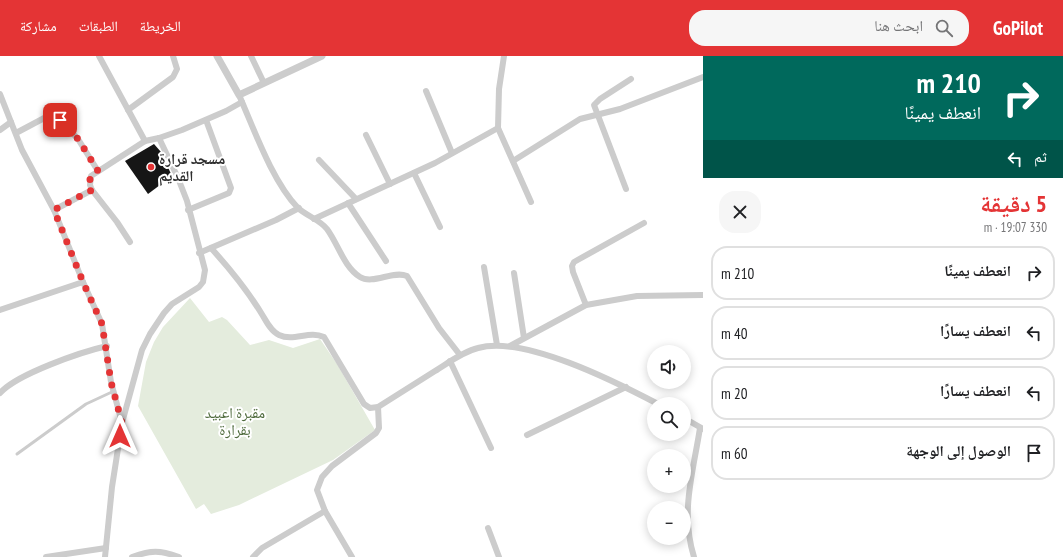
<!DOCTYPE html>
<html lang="ar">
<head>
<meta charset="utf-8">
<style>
  body { margin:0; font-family:"PT Sans Narrow","Noto Naskh Arabic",sans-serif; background:#f6f6f6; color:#202124; direction:rtl; height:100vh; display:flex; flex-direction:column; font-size:15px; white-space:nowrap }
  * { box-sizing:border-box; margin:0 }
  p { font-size:13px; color:#757577 }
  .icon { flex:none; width:22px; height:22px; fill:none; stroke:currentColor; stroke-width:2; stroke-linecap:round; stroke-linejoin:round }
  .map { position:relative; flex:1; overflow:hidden; direction:ltr }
  .details { display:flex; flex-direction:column; background:#fff; width:360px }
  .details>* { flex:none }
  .banner { background:#00695c; color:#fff; overflow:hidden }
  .controls { position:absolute; left:647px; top:289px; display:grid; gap:8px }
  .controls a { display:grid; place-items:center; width:44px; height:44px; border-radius:50%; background:#fff; box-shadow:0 2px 10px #0003; font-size:20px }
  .pin { position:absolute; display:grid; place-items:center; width:34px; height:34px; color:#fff; margin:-17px; border-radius:8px; box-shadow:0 2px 6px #0006 }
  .me { position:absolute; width:44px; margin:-22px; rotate:0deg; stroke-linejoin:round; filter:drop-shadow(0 0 3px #0008) }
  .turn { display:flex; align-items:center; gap:14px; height:84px; padding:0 16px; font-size:18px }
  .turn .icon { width:52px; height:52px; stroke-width:2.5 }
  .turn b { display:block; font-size:28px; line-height:34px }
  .then { display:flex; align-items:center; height:38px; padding:0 16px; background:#0003; gap:8px; font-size:15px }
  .round { display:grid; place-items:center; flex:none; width:42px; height:42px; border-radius:16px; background:#f6f6f6 }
  .overview { display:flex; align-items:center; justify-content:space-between; height:68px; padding:0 16px }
  h1 { font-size:24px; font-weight:700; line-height:30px; color:#e43435 }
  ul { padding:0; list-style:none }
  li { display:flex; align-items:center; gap:12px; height:54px; margin:0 8px 6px; padding:0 8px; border:2px solid #e0e0e0; border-radius:16px }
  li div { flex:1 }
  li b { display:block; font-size:15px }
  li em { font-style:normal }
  header { display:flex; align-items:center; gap:24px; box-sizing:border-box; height:56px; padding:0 20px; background:#e43435; color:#fff }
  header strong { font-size:19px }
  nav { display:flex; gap:22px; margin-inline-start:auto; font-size:14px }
  .search { width:280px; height:36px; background:#f6f6f6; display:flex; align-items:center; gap:10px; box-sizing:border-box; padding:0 14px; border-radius:16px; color:#757577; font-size:15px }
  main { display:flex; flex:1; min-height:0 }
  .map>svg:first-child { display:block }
  .green { fill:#e4ecdd }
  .building { fill:#161616 }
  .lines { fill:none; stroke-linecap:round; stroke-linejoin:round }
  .service { stroke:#ccc; stroke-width:3 }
  .minor { stroke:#ccc; stroke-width:6 }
  .tertiary { stroke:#ccc; stroke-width:7 }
  .route { stroke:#e43435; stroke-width:7; stroke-dasharray:0 12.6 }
  .poi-dot { fill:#e43435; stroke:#fff; stroke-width:1.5 }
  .labels { text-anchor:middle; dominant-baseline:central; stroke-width:4; stroke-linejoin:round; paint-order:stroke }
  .poi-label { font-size:15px; font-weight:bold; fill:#2f2f2f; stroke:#fff; text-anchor:start }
  .park-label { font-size:15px; fill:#4f6b3d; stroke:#fff }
</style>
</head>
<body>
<header>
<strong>GoPilot</strong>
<div class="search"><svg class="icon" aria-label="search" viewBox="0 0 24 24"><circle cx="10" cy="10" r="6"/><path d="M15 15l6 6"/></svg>ابحث هنا</div>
<nav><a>الخريطة</a><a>الطبقات</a><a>مشاركة</a></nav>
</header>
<main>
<section class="details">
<div class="banner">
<div class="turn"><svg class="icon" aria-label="right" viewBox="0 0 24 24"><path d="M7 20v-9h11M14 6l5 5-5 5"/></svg><div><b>210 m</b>انعطف يمينًا</div></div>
<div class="then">ثم<svg class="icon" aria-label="left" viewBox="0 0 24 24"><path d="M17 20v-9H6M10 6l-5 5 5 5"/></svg></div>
</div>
<div class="overview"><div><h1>5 دقيقة</h1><p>330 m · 19:07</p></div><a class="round"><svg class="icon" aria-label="close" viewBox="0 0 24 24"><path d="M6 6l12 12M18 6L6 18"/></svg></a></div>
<ul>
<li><svg class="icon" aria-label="right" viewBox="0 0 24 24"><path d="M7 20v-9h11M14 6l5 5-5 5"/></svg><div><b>انعطف يمينًا</b></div><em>210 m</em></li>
<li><svg class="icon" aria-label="left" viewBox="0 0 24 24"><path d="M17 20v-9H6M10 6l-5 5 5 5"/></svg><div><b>انعطف يسارًا</b></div><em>40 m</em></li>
<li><svg class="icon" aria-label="left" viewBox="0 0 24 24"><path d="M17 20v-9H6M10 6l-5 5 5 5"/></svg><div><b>انعطف يسارًا</b></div><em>20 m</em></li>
<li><svg class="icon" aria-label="arrive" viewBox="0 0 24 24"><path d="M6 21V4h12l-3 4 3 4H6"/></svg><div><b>الوصول إلى الوجهة</b></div><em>60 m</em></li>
</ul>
</section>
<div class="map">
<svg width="703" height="501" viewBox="0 0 703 501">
  <rect width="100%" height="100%" fill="#fff"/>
  <polygon class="green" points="190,242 209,266 222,261 227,264 250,289 269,284 293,292 320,283 337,308 375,374 333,404 239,449 211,458 204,448 196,453 138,350 146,306 154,286 163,271"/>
  <polygon class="building" points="154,88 161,96 172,120 148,138 125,105"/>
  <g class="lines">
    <polyline class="service" points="17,398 86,348 114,335"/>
    <g class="minor">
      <polyline points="99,0 145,85"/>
      <polyline points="251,0 264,27"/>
      <polyline points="504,0 499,33 498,72 531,146"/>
      <polyline points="426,35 452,97"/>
      <polyline points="0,38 22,94 54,154 83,226 102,268 111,326 122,367"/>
      <path d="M239,39c15,34 33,86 59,113 9,8 22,12 29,21 11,15 17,38 33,48 13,8 33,-7 47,-1l32,52 21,27"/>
      <polyline points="128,54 173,21 177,13 173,0"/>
      <polyline points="0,74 11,66"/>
      <polyline points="16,77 48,60 57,61 78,83 98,115"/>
      <polyline points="366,79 390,128"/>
      <polyline points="319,104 356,143"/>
      <polyline points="513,105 580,63 620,53 703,21"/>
      <polyline points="414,117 440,171"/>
      <polyline points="626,133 594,49 600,43 631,23"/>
      <polyline points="348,147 386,205"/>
      <polyline points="54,154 92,134"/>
      <polyline points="188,154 229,137 231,132 206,64"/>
      <polyline points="314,163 435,107 498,72"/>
      <polyline points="130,186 117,166 92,134 90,129 91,120 145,85 159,82 182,74 226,55 242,46"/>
      <path d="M211,192c20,22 37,43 52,68 4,7 9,16 16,19 15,7 30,-5 45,2l40,67 6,4 8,-1c19,-12 38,-24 57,-36 13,-8 27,-19 43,-23 46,-13 138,34 180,56"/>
      <polyline points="199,197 276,164 299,152"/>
      <polyline points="484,211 497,289"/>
      <polyline points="514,217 524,282"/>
      <polyline points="586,249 573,216 572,210 574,206 644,167"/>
      <polyline points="0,254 83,226"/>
      <polyline points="510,290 586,249 637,240 703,239"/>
      <polyline points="450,305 491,392"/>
      <path d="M0,337c17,-19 81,-41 107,-47"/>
      <polyline points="684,362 703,373"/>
      <polyline points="527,379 626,331"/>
      <polyline points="488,472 499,501"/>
      <polyline points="46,501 106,492"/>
      <polyline points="105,501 112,431 122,367 142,294 150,278 164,257 172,248 199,231 203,226 205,214 187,145 178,122 159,82"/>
      <path d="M132,501c20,-7 27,-7 47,0"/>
      <polyline points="253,501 262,492 325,455"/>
      <polyline points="352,501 325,455 317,434 322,421 332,410 376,377 379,372 378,351"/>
      <path d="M694,501c-14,-45 -1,-84 6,-129"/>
    </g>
    <polyline class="tertiary" points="217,0 239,39 322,0"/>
  </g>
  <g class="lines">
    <polyline class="route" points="60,64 78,83 98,115 90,123 90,129 92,134 54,154 83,226 102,268 111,326 122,367 120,380"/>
  </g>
  <circle class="poi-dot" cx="151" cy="111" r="4"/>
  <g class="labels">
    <g class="poi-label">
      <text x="159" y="102">مسجد قرارة<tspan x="159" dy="17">القديم</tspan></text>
    </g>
    <g class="park-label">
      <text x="235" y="356">مقبرة اعبيد<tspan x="235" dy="17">بقرارة</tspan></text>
    </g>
  </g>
</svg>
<div class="controls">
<a><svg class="icon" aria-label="sound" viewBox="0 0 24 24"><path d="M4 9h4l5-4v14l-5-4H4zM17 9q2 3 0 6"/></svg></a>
<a><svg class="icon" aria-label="search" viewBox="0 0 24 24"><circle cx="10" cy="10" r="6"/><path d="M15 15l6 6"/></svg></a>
<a>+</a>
<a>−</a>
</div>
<div class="pin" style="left:60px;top:64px;background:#d93025"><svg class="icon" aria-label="arrive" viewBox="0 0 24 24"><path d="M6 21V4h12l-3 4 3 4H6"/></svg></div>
<svg class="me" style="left:120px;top:380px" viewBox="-20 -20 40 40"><path d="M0-17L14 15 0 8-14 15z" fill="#e43435" stroke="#fff" stroke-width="4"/></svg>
</div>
</main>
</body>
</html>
